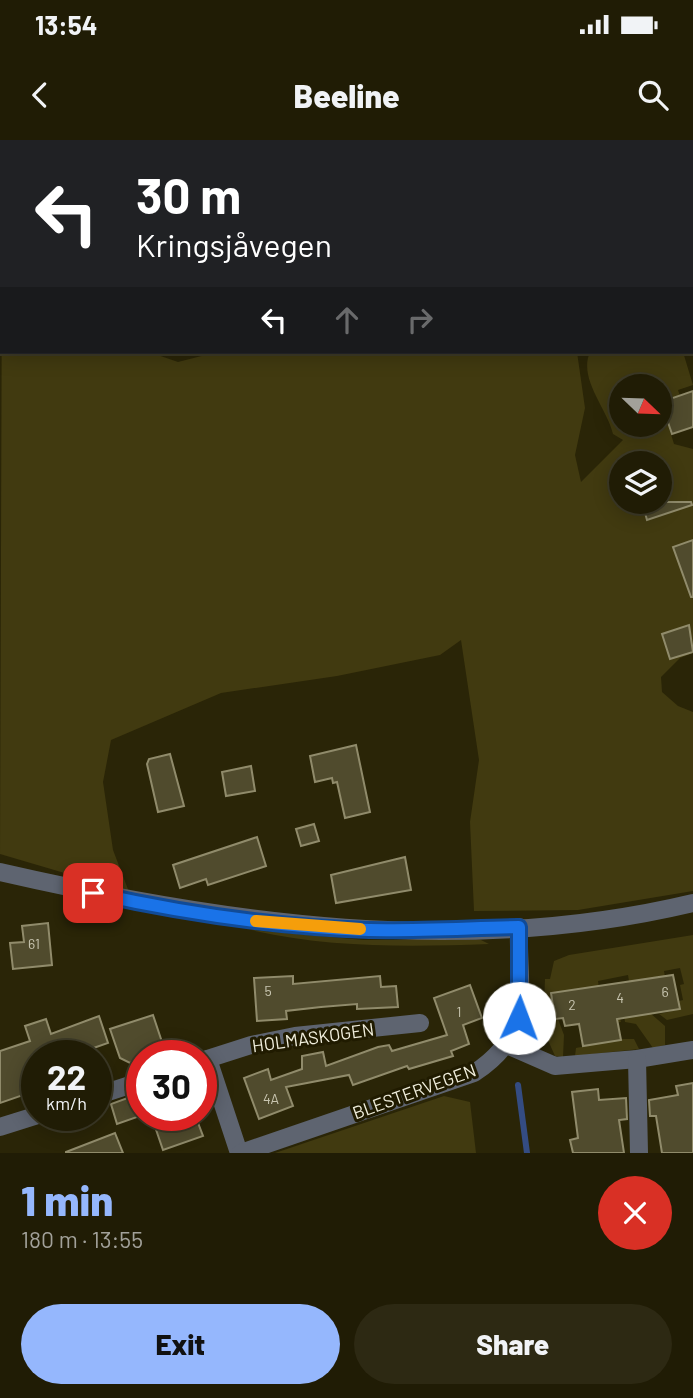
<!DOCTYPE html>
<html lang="en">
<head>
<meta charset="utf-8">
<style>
  body { margin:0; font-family:Barlow,sans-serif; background:#2d2913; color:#f1f3f6; height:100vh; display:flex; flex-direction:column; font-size:26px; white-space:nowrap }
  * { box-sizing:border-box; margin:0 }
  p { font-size:23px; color:#a2a19a }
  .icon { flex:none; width:38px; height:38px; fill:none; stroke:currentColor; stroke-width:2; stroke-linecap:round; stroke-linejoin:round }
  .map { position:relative; height:1013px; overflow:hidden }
  .side { display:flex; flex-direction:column; background:#201c05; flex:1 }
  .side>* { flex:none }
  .hud { position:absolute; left:0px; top:0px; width:693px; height:214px; box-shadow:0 4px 18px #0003,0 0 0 2px #3d3a27; background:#202124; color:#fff; overflow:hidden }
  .needle { width:46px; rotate:113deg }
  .controls { position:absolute; left:609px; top:234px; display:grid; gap:14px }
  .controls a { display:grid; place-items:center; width:63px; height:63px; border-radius:50%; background:#201c05; box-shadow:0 4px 18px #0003,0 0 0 2px #3d3a27; font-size:35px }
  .speed { position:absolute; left:21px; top:900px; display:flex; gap:14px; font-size:35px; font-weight:700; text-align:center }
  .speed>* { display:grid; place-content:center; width:91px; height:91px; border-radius:50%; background:#201c05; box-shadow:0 4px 18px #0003,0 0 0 2px #3d3a27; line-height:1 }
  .speed small { font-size:18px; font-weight:400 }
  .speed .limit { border:10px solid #d22; background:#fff; color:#111 }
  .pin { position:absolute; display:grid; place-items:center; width:60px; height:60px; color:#fff; margin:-30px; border-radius:14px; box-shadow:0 4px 10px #0006 }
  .me { position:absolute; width:77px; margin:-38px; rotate:2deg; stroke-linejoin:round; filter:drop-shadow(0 0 5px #0008) }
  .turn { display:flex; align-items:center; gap:24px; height:147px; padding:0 21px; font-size:32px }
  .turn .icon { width:91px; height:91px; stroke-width:2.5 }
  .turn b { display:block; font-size:49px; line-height:60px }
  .lanes { display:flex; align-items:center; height:66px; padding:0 21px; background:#0003; justify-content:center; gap:35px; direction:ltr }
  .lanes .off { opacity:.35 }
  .round { display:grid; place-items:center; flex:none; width:74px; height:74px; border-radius:37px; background:#2d2913 }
  .overview { display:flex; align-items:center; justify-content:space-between; height:119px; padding:0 21px }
  h1 { font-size:42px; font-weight:800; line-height:52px; color:#95b7fd }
  .button { display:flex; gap:14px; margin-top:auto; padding:14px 21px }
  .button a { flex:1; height:80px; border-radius:42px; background:#95b7fd; color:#111; font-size:28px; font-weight:800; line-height:80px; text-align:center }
  .button a+a { background:#2d2913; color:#f1f3f6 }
  .status { display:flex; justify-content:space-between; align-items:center; height:49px; padding:0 35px; background:#201c05; direction:ltr }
  .status svg { height:19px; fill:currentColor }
  header { display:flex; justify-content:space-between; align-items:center; height:91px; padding:0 21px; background:#201c05; font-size:32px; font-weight:800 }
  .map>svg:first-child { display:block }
  .green { fill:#413a10; fill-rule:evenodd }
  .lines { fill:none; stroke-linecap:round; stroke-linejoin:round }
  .stream { stroke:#344c82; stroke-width:6 }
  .building { fill:#504b2d; stroke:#908b6b; stroke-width:2 }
  .minor { stroke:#5e6470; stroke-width:18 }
  .route-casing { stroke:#114b97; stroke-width:18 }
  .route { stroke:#1a73e8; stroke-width:12 }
  .slow { stroke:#f59e0b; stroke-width:12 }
  .labels { text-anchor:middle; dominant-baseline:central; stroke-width:6; stroke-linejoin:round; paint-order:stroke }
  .number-label { font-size:14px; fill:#c9c6b1 }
  .street-label { font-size:18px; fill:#f1efdd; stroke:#201b00 }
</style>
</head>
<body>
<div class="status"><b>13:54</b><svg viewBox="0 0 49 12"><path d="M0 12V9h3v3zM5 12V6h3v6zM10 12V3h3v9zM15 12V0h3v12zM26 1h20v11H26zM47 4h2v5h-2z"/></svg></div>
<header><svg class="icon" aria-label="back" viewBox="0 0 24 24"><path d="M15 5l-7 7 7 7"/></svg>Beeline<svg class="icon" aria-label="search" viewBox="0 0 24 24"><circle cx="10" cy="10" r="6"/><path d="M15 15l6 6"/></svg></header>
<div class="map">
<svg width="693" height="1013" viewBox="0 0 693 1013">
  <rect width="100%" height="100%" fill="#2a2507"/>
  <g class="green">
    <polygon points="381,0 693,0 693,147 691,2 376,2"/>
    <path d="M2,102v110h147l29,10 39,-10h360l8,56 -10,47 6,27 42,-42 -10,-6c-6,-26 -35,-55 -23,-82h93l10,33 -15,5 2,6 -19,6 13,42 19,5v204l-13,5 -19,19 1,15 16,14 15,6v179l-115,19 -104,1 -4,-89 9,-62 -18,-120 -21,15 -103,21 -116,17 -110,47 -8,42 10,68 16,42 -129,-38zM621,247h39v38h-39zM621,324h39v38h-39z"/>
    <path d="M251,790l113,10h117l8,4c-80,3 -160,4 -238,-14z"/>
    <path d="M693,795v79l-26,6 -8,-6 22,-5 -2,-8 4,-1 -3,-15 4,-1 -4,-16 -16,3 1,6 -15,36 15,13v19l-12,3 -17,-24 -11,-2c-3,-17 7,-30 3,-47l-30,6 5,32 16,1 2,8 -33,4 -33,-15 9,24 -1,22 -8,-1 -12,-27 2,-50h5l4,-18 15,-6z"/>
    <polygon points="620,899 634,899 639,909 575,916 576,908"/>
    <polygon points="444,956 470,962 476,1013 275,1013"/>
  </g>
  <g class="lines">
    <polyline class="stream" points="518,945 527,1013"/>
  </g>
  <g class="building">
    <polygon points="693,251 693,287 672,294 661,262"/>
    <polygon points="642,362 691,362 692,365 647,380"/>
    <polygon points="693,400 693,457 691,457 673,407"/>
    <polygon points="689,485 693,512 670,519 662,494"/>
    <polygon points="356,605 370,672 345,678 337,642 333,643 332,638 315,642 310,616"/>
    <polygon points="170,614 184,666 158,672 147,624 149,619"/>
    <polygon points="251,626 255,651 226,656 222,632"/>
    <polygon points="314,684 319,701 301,706 296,689"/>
    <polygon points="257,697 266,726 208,745 206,739 180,748 173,725"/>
    <polygon points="405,717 411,750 336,763 331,735"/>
    <polygon points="48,783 52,825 13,829 10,803 24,802 22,786"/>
    <polygon points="673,835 680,869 617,879 621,900 583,906 579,884 565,886 563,878 555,879 551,853"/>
    <polygon points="293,836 293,844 380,836 381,847 396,846 398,867 357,869 357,864 321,867 286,871 287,879 257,881 254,838"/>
    <polygon points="470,845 482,878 463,885 469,904 451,911 453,916 409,929 407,926 353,945 349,935 286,947 293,966 259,979 244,938 268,929 271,940 302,929 302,916 323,912 326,926 378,907 389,905 392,911 447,895 434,858"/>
    <polygon points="153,875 163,905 147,910 149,915 142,915 142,919 130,923 120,918 110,889"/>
    <polygon points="99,876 108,903 85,911 86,915 37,915 37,927 24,931 32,952 0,963 0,911 30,901 25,886 46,879 51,894"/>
    <polygon points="693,943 693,1013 662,1013 656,976 650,976 649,960 678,955 676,946"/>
    <polygon points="598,949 599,960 626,958 627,979 619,980 624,1013 573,1013 570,1000 578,998 572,952"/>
    <polygon points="133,956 140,976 117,984 111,964"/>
    <polygon points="161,975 195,975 203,996 163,1010 152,978"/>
    <polygon points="115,993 123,1013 66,1013 66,1012"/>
  </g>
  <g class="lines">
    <g class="minor">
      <polyline points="303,2 308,0"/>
      <polyline points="0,85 2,85"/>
      <path d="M0,732c226,52 463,86 693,31"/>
      <polyline points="507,905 555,926 637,919 693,910"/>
      <polyline points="208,919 239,1013"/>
      <polyline points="637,919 639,1013"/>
      <polyline points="201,921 251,905 295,896 420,883"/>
      <polyline points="96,956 142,941"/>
      <polyline points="0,987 38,975"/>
      <path d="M241,1013l233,-80c62,-40 43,-83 45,-146"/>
    </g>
  </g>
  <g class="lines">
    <g class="route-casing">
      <path id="route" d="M93,753c90,20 183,34 276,37 50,1 100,-2 150,-3v91"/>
    </g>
    <use href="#route" class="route"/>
    <polyline class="slow" points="256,781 360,789"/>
  </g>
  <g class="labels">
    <g class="number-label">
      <text x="34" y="803">61</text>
      <text x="268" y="850">5</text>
      <text x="665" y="851">6</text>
      <text x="620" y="857">4</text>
      <text x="572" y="864">2</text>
      <text x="459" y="871">1</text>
      <text x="271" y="958">4A</text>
    </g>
    <g class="street-label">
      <text transform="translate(313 897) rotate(-8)">HOLMASKOGEN</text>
      <text transform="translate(414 951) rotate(-20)">BLESTERVEGEN</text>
    </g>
  </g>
</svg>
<div class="controls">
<a><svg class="needle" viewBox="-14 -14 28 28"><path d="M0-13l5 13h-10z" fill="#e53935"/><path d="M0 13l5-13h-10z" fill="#a2a19a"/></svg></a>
<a><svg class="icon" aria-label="layers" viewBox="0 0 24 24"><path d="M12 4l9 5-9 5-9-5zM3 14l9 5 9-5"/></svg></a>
</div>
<div class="speed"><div>22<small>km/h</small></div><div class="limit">30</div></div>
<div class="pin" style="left:93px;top:753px;background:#d93025"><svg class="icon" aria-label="arrive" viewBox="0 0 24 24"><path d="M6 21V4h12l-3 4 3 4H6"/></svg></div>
<svg class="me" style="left:519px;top:878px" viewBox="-20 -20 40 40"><circle r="19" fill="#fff"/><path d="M0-13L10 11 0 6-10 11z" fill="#1a73e8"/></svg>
<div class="hud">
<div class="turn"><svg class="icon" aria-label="left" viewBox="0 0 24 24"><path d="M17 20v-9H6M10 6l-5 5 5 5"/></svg><div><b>30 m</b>Kringsjåvegen</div></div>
<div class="lanes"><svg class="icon" aria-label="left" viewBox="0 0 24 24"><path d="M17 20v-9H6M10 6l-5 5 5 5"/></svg><svg class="icon off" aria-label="ahead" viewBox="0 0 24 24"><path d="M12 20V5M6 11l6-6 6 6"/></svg><svg class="icon off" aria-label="right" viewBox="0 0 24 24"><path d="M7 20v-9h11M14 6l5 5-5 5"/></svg></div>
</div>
</div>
<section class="side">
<div class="overview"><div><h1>1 min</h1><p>180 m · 13:55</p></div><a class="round" style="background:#d93025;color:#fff"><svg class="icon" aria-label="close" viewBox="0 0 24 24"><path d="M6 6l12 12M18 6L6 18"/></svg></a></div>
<div class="button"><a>Exit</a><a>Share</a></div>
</section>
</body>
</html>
